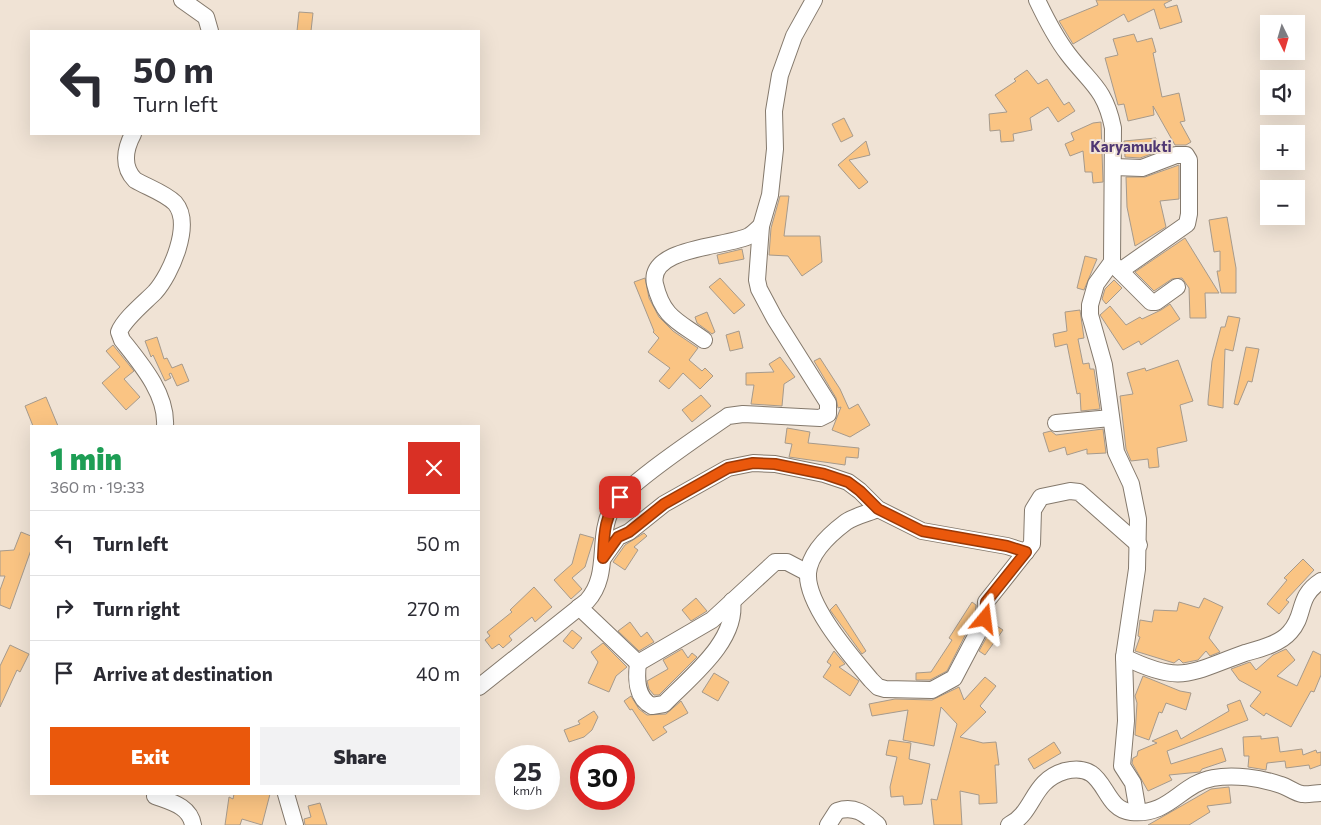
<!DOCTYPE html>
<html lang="en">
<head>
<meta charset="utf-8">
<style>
  body { margin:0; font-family:Commissioner,sans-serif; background:#f2f2f3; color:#2b2b33; height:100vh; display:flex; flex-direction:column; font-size:19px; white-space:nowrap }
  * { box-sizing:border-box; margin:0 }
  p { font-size:16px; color:#7c7c81 }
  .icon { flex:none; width:28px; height:28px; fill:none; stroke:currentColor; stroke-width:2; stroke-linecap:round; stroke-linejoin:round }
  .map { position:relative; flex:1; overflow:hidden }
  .sheet { position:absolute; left:30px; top:425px; width:450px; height:370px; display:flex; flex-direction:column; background:#fff; border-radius:0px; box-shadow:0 5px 20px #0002 }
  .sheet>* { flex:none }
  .hud { position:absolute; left:30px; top:30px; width:450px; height:105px; border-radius:0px; box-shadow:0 5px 20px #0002; background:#fff; color:#2b2b33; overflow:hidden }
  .needle { width:32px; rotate:175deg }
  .fabs { position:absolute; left:1260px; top:15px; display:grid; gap:10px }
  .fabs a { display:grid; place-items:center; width:45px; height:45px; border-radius:0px; background:#fff; box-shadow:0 5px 20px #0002; font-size:25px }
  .speed { position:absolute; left:495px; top:745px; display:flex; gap:10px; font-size:25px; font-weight:700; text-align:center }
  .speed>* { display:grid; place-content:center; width:65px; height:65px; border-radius:50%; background:#fff; box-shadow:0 5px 20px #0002; line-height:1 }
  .speed small { font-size:12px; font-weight:400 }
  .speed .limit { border:8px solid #d22; background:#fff; color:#111 }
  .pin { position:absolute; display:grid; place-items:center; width:42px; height:42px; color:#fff; margin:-21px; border-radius:10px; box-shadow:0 2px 8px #0006 }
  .me { position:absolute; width:55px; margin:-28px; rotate:16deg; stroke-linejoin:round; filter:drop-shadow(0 0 4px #0008) }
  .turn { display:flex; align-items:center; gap:18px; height:105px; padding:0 20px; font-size:22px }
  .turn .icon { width:65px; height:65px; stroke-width:2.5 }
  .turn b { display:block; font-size:35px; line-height:42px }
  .round { display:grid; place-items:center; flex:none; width:52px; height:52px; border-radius:0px; background:#f2f2f3 }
  .headline { display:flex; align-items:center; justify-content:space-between; height:85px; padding:0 20px }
  h1 { font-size:30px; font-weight:800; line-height:38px; color:#1e9e55 }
  .cta { display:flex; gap:10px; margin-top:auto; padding:10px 20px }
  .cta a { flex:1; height:58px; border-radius:0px; background:#ea580c; color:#fff; font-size:20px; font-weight:800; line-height:58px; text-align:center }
  .cta a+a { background:#f2f2f3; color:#2b2b33 }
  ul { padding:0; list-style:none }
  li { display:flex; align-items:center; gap:15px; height:65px; padding:0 20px; border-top:1px solid #e1e1e2 }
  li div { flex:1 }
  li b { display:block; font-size:19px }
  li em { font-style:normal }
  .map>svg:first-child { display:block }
  .building { fill:#fac483; stroke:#a69a8c }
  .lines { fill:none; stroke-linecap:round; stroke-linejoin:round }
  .minor-casing { stroke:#84796c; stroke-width:18 }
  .minor { stroke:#fff; stroke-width:16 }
  .route-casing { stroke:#983908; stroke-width:12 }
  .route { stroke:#ea580c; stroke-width:9 }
  .labels { text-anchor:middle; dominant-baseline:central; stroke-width:4; stroke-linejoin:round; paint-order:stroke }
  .quarter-label { font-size:15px; font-weight:bold; fill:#4f3773; stroke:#f0e3d5 }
</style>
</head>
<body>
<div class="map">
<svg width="1321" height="825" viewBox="0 0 1321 825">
  <rect width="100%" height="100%" fill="#f0e3d5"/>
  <g class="building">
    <polygon points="1096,0 1172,0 1164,4 1166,8 1177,5 1182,22 1160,29 1154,9 1128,22 1124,14 1073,44 1059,21 1098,5"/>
    <polygon points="299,12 313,13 311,31 297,31"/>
    <polygon points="1134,34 1137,42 1152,38 1156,52 1153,53 1162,97 1179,93 1185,121 1180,122 1191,142 1186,145 1175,145 1153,106 1154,115 1128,121 1124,104 1118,105 1105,58 1118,55 1113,39"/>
    <polygon points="1027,70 1038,84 1047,79 1064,105 1069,102 1075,111 1058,122 1048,107 1030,118 1032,130 1013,134 1014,141 1001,142 1000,130 990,131 989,114 1007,112 995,95 1016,81 1014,79"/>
    <polygon points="844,118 853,136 841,142 832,124"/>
    <polygon points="1101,122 1103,182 1093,183 1092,172 1085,172 1083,151 1070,156 1065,144 1074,140 1071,133 1093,123"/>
    <polygon points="1156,138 1157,152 1140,158 1125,157 1124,141"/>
    <polygon points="866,141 870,155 849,160 868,182 859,189 838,165"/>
    <polygon points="1179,165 1179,199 1160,201 1166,227 1135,246 1127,207 1126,177 1145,177"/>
    <polygon points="780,196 789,196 784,236 820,236 822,262 802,276 788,256 769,255 771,228"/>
    <polygon points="1227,217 1236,268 1236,293 1221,293 1217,271 1220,271 1220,251 1214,252 1209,220"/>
    <polygon points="1185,238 1219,293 1205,293 1206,318 1190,318 1189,288 1182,278 1172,279 1154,291 1135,272"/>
    <polygon points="742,249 744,259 719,264 717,255"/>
    <polygon points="1085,256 1097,259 1084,290 1077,288"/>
    <polygon points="645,278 649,298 659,317 673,331 698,348 689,360 702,371 705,368 713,376 700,389 683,373 669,389 659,381 670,368 648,352 659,338 653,332 654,331 634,282"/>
    <polygon points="720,278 745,305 734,314 709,287"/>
    <polygon points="1114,280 1122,288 1106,304 1102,299 1105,289"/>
    <polygon points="1170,304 1180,319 1141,345 1139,341 1123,350 1100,315 1110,306 1126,325 1140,317 1142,319 1161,310"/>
    <polygon points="1080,310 1084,338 1078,339 1083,364 1089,363 1090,369 1094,369 1100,409 1081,411 1080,393 1077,394 1067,344 1055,347 1053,334 1067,331 1065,312"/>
    <polygon points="707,312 715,332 712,334 697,323 695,317"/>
    <polygon points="1228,316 1240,318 1233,351 1225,349 1223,408 1208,405 1208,401 1212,361 1221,327 1225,327"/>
    <polygon points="739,331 743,348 730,351 726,335"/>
    <polygon points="157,337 164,359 167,358 172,368 182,364 189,381 177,386 171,373 169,374 171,378 165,381 153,355 151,357 145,341"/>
    <polygon points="113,345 134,371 124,379 140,397 126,410 102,383 120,367 106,351"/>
    <polygon points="1246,347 1259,349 1252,382 1248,381 1238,405 1234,404"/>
    <polygon points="780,357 795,377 784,384 782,406 751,404 754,385 746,385 746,373 774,372 769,364"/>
    <polygon points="820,358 840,389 849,409 858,404 870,425 850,437 832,430 841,407 838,408 836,398 814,361"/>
    <polygon points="1178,360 1193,401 1180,405 1187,441 1157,448 1159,467 1149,468 1148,459 1131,461 1126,449 1120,396 1133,394 1127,373 1145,368 1146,371"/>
    <polygon points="701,395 711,406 692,422 682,410"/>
    <polygon points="46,397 58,426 33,426 25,406"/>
    <polygon points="787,428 810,432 808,443 859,448 858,458 846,457 845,465 789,457 792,444 785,443"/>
    <polygon points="1103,429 1106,453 1087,454 1087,449 1067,455 1065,447 1049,452 1043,433 1051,431 1056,435"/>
    <polygon points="21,532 31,536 31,550 10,609 0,605 0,590 5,576 0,576 0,551 14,550"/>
    <polygon points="644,533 647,536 634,547 638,550 625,570 613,562 625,545"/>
    <polygon points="580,534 594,538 585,567 572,578 582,589 571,599 554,580 572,564"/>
    <polygon points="1303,559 1314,570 1286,600 1289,602 1279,614 1267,604 1287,580 1284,578"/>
    <polygon points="534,587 552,607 535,622 532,617 509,636 512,640 503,648 499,644 492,649 485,640 490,636 487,632 512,612 510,610"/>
    <polygon points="696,598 707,611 691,621 682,610"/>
    <polygon points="1204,598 1223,607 1209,638 1220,652 1210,656 1206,651 1198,660 1183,663 1179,659 1174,663 1135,651 1140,637 1138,636 1140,620 1152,622 1154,610 1177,611 1179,602 1199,608"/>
    <polygon points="972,602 976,605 975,616 947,671 930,680 916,680 916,673 931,672 952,640 949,638"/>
    <polygon points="836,604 866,651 862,654 830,610"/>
    <polygon points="630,622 641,637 647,632 654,642 639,651 618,631"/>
    <polygon points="994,624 1003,630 985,655 979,651"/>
    <polygon points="572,630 582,638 573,649 563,641"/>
    <polygon points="603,643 627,667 616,676 609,692 588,683 598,662 591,652"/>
    <polygon points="10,645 29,654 20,672 17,670 0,707 0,666"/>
    <polygon points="682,649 688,658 692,653 697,657 659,695 654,695 649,689 647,681 668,669 663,660"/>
    <polygon points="1286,649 1295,660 1277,676 1297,686 1313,651 1321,655 1321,675 1314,692 1311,691 1291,727 1266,713 1264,716 1250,706 1261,692 1239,680 1231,669 1250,662 1256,670 1273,655"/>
    <polygon points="834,651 845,664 839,667 859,681 850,696 823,677 831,665 827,662"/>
    <polygon points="714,673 729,682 718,701 702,692"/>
    <polygon points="1143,676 1180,691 1191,693 1186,710 1166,703 1162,713 1159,712 1149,740 1135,735 1137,703 1135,696"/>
    <polygon points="985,677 996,686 980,706 986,712 960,737 983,743 996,742 999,765 995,765 997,803 979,804 979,795 960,791 962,825 934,825 931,799 937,800 957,724 941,707 934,746 903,740 908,710 872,716 869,704 895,699 932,700 959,687 964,700"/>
    <polygon points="631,696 639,709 647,715 666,714 681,701 688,713 663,727 667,732 653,741 632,709 630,710 624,701"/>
    <polygon points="1240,700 1248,720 1167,751 1171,764 1222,748 1226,761 1202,769 1200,772 1169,775 1172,780 1148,791 1132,763 1133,758 1137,756 1138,751 1157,743 1152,741 1177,730 1181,739 1229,711 1227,705"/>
    <polygon points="594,711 598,717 592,730 584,737 569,742 564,730 580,724 578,721"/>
    <polygon points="1261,736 1261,739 1278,737 1280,752 1302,749 1303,755 1316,750 1317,753 1321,752 1321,765 1310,769 1309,765 1286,768 1285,761 1267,763 1266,770 1248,767 1249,756 1244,756 1243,737"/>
    <polygon points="889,740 911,743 909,759 930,764 922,804 904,805 903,796 891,797 890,787 897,757 886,755"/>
    <polygon points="1054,742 1061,753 1034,769 1028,759"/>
    <polygon points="1229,787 1231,803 1207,806 1210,812 1189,825 1148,825 1211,789"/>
    <polygon points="234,794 270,794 262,825 242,819 240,825 225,825 229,797 233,799"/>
    <polygon points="320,803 327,825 305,825 304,819 311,817 308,806"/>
  </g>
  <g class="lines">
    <g class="minor-casing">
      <g id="minor">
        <polyline points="182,0 206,17 210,31"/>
        <path d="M1037,0c9,19 18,37 31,54 22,29 37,34 45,74l-1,134 -16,22 -6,21v10l14,50 12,87 15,32 7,35 -1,50 -13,88c58,28 65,16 121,-4 14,-4 35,-9 45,-21 16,-17 6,-35 31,-51"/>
        <path d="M133,134c-8,15 -11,33 2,46 12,7 30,13 40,23 18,21 -4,71 -20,89 -10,10 -31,27 -36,40l3,8c19,24 45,54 43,86"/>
        <polyline points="1114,167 1142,168 1176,155 1186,155 1189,160 1189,214 1187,224 1120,271"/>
        <polyline points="1113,264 1151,302 1156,302 1177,287"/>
        <path d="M704,340c-26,-19 -41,-22 -49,-56 -8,-37 72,-37 94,-48 5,-3 8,-7 12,-10"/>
        <polyline points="1056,423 1111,418"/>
        <path d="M878,509c-10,4 -23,7 -32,13 -16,12 -36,30 -38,51 -2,32 43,83 63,107l7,7 7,2 47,1 22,-12 31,-59 1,-17 46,-58 1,-34 8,-13 29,-6 9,1 60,53"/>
        <polyline points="603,558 618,537 629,532 664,504 728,468 753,463 775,464 824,474 848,482 860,491 878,509 922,531 1007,546 1026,552"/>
        <polyline points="579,607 638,663 712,620 775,562 787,562 808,573"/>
        <polyline points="1124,657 1126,721 1122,766 1133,783 1138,812"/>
        <path d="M638,663c-2,16 -2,35 14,43l12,-2c25,-26 74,-63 68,-103"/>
        <path d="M479,687l108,-86c24,-26 9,-63 25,-93 11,-22 92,-75 116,-92l15,-2 77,4 8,-4v-11l-53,-84 -16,-30 -2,-9 4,-54 9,-31 5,-46 -1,-38 6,-36 14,-39 20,-36"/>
        <polyline points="286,794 295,825"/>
        <path d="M155,796c16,6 35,10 38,29"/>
        <path d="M828,825l9,-14c18,-6 28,3 41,14"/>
        <path d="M1009,825c26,-13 22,-44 56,-54 43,-11 35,38 66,41 39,4 49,-28 82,-34 21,-4 48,0 68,7 7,2 14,8 21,9 5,1 13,-1 19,-1"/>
      </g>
    </g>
    <use href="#minor" class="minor"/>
  </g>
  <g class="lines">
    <g class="route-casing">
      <path id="route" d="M620,497c-16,18 -16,38 -17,61l15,-21 11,-5 35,-28 64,-36 25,-5 22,1 49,10 24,8 12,9 18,18 44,22 85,15 19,6 -40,50 -1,17"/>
    </g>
    <use href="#route" class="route"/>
  </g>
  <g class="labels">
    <g class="quarter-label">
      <text x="1131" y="146">Karyamukti</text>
    </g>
  </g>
</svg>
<div class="fabs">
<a><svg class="needle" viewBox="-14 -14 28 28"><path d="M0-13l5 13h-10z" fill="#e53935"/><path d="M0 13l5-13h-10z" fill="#7c7c81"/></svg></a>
<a><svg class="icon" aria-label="sound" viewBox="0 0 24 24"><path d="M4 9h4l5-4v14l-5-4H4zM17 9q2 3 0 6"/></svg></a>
<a>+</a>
<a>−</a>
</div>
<div class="speed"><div>25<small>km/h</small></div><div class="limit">30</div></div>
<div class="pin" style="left:620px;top:497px;background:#d93025"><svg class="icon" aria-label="arrive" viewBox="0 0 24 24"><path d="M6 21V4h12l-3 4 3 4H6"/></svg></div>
<svg class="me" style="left:985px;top:619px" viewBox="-20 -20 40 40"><path d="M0-17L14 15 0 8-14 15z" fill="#ea580c" stroke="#fff" stroke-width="4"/></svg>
<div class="hud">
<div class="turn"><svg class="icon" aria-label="left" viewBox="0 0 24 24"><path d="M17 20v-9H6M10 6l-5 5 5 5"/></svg><div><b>50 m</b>Turn left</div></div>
</div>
<section class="sheet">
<div class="headline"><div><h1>1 min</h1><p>360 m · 19:33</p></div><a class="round" style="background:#d93025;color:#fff"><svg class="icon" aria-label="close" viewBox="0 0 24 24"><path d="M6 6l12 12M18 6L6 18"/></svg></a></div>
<ul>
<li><svg class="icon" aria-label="left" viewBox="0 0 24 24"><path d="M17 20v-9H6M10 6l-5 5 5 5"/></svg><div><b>Turn left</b></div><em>50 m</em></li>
<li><svg class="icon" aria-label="right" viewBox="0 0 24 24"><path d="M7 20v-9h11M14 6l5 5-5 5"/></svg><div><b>Turn right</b></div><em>270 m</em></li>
<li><svg class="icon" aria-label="arrive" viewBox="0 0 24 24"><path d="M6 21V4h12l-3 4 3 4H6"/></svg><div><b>Arrive at destination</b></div><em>40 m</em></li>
</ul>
<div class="cta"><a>Exit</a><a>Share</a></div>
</section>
</div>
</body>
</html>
